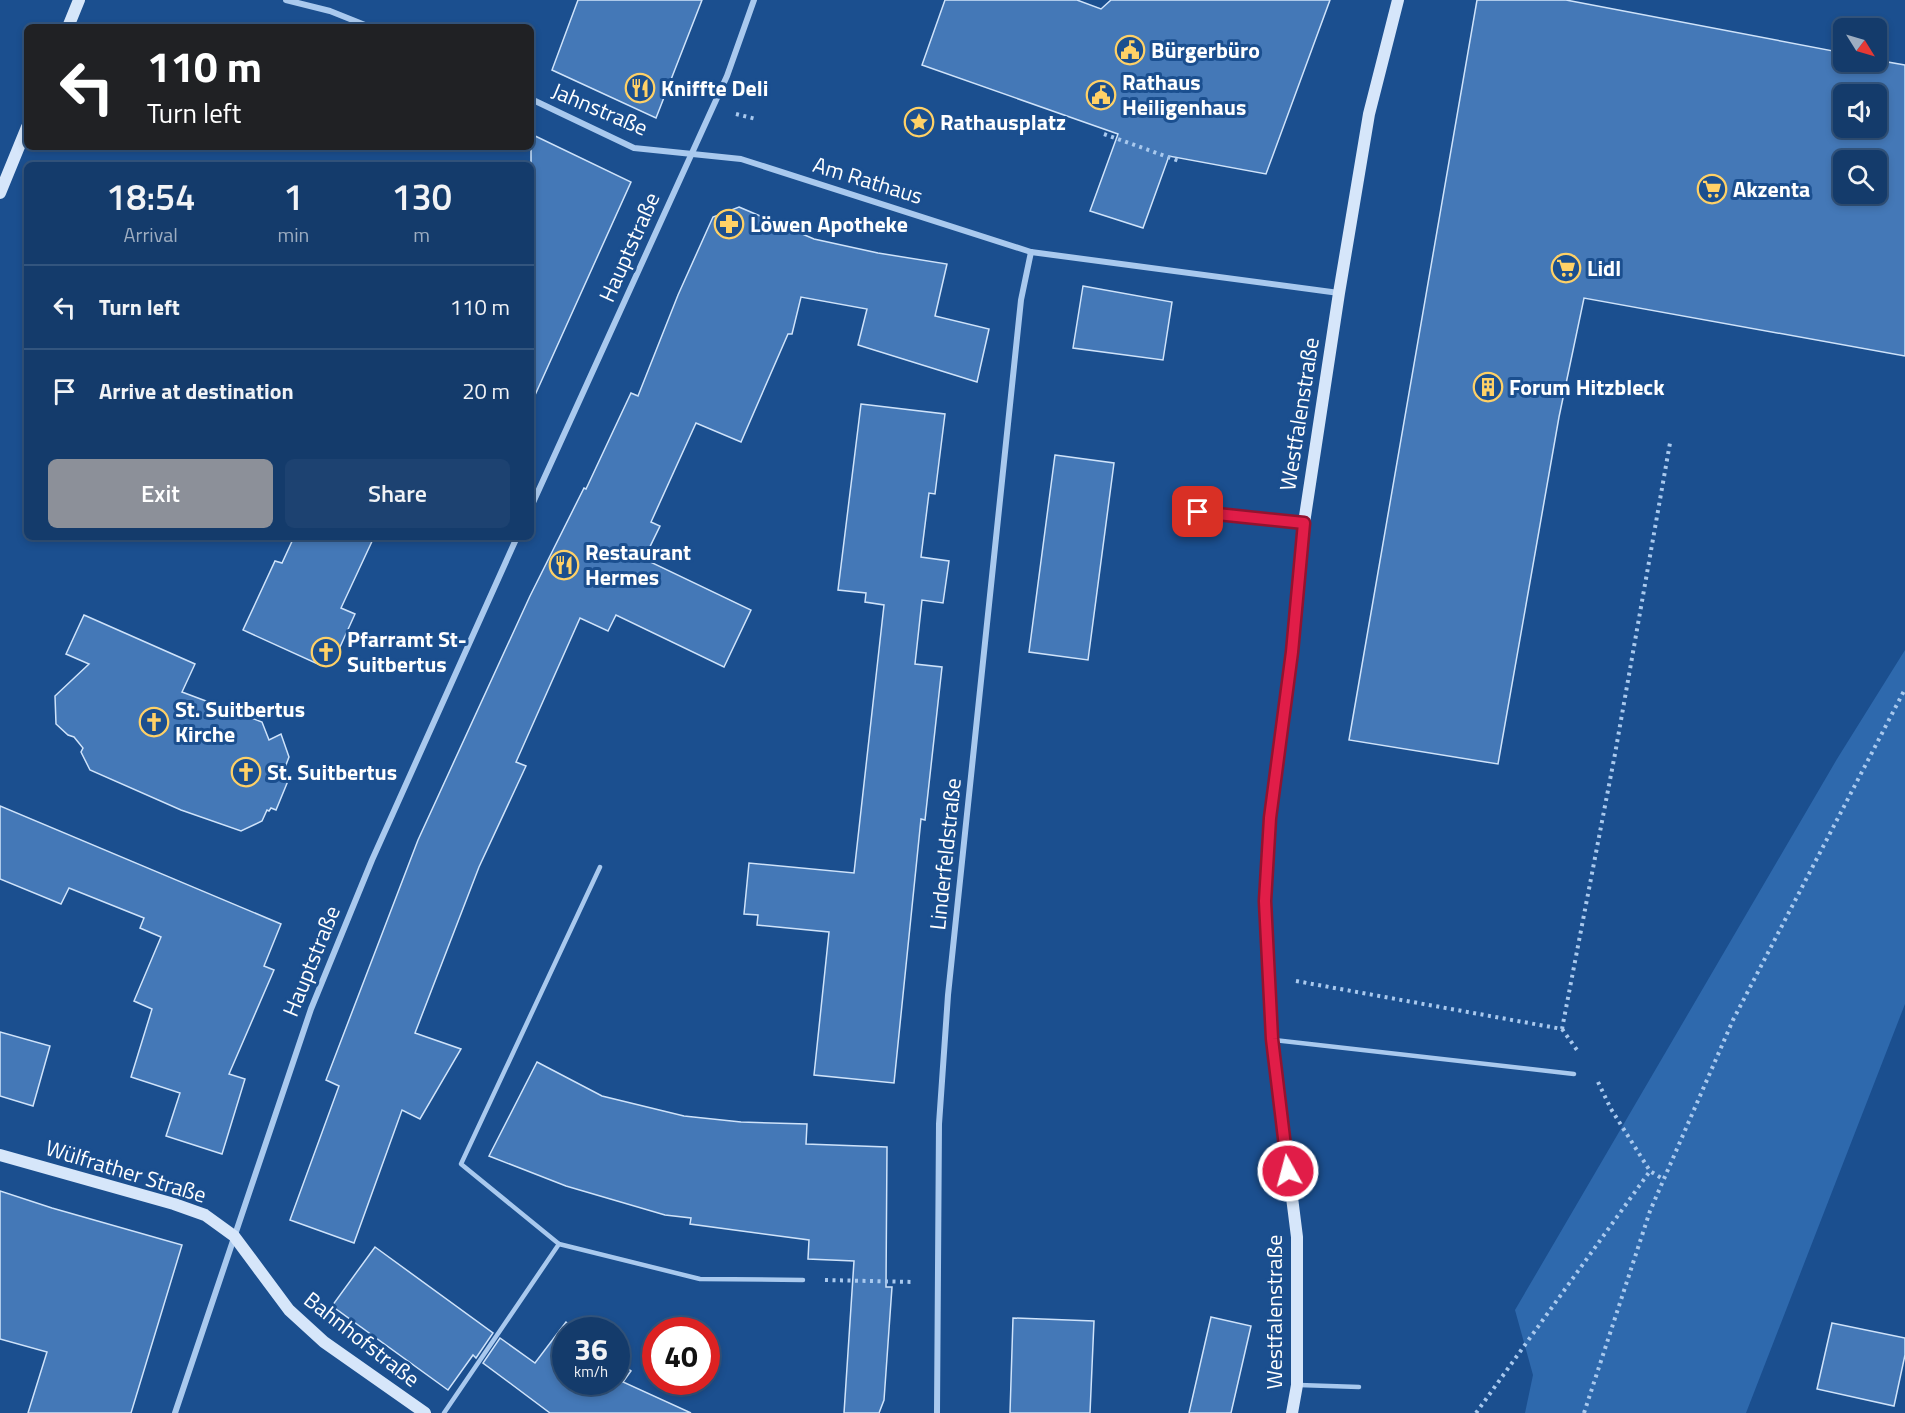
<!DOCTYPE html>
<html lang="en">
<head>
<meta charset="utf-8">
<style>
  body { margin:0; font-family:"Titillium Web",sans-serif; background:#1d4271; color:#f1f3f6; height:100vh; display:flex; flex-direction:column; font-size:22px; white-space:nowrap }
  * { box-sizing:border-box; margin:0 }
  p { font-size:20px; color:#9dadc1 }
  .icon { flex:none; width:33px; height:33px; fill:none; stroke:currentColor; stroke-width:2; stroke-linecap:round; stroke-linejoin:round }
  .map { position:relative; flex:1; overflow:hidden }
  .side { position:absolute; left:24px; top:162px; width:510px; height:378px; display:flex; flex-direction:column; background:#143b6b; border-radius:9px; box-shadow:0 3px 9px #0003,0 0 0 2px #33557e }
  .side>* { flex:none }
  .banner { position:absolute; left:24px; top:24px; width:510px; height:126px; border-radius:9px; box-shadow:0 3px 9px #0003,0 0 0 2px #33557e; background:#202124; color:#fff; overflow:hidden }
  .needle { width:39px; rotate:127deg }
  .buttons { position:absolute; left:1833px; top:18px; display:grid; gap:12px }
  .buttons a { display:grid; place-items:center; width:54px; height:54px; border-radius:9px; background:#143b6b; box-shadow:0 3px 9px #0003,0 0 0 2px #33557e; font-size:30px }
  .speed { position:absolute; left:552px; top:1317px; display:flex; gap:12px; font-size:30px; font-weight:700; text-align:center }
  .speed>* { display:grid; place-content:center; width:78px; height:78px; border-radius:50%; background:#143b6b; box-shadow:0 3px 9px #0003,0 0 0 2px #33557e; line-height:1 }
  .speed small { font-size:15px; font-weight:400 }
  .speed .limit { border:9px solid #d22; background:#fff; color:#111 }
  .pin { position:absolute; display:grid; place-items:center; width:51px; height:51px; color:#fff; margin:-26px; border-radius:12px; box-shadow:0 3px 9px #0006 }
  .me { position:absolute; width:66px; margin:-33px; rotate:353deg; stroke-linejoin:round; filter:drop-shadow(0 0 4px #0008) }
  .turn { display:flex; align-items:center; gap:21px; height:126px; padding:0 24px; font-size:27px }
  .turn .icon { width:78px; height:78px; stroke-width:2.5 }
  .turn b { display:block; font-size:42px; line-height:51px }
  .eta { display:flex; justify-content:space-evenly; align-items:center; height:102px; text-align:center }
  .eta b { font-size:36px; font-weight:600; line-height:42px }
  .primary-button { display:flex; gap:12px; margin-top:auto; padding:12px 24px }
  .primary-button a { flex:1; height:69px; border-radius:9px; background:#8c9099; color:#fff; font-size:24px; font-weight:600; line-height:69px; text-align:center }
  .primary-button a+a { background:#1d4271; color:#f1f3f6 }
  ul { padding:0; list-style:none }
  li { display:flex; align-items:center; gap:18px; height:84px; padding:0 24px; border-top:2px solid #33557e }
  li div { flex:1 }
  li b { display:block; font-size:22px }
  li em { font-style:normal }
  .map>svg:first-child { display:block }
  .green { fill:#2e69ad }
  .building { fill:#4478b7; stroke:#cfe3fa; stroke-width:1.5; fill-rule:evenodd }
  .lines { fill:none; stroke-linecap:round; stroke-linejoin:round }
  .path { stroke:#a9c9ee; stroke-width:4; stroke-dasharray:3 4.5; stroke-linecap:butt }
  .lane { stroke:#a9c9ee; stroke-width:4.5 }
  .street { stroke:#a9c9ee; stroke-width:6 }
  .secondary { stroke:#d6e6fa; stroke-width:12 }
  .route-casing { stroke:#92132f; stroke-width:15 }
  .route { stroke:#e11d48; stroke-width:10 }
  .labels { text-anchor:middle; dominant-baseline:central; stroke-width:6; stroke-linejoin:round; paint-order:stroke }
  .poi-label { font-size:22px; font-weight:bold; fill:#fff; stroke:#1b4f8f; text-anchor:start }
  .street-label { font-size:22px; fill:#fff; stroke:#1b4f8f }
</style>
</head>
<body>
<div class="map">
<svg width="1905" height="1413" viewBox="0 0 1905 1413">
  <rect width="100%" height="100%" fill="#1b4f8f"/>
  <polygon class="green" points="1905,650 1905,1004 1746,1413 1525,1413 1533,1375 1515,1310 1837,759"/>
  <g class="building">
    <polygon points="578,0 702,0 656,118 552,70"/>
    <polygon points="945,0 1077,0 1101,9 1111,0 1330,0 1266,174 1169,156 1143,228 1090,211 1118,134 922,65"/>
    <path d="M1477,0h89l278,53v9h32v-2l29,5v291l-321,-58 -25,119 -61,347 -149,-24zM1844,94h32v34h-32zM1844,160h32v34h-32z"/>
    <polygon points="531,134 631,182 531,404"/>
    <polygon points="739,207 814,239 878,253 947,264 935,316 989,329 977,382 858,345 867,309 801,297 792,334 788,334 741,442 696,423 651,522 660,526 644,559 751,610 724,667 616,615 608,631 580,618 516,762 526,766 479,867 415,1033 461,1049 420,1119 402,1110 354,1243 290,1220 339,1086 326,1080 418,840 530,596 584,488 586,489 631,393 638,396 678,295 713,217"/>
    <polygon points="1083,286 1172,302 1163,360 1073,348"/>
    <polygon points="861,404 945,414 935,494 929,493 921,557 949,561 943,603 922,600 915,664 942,667 925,820 921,819 894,1083 814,1075 829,932 757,925 758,915 744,914 749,863 854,873 884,605 865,602 866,593 838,590"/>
    <polygon points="1055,455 1114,463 1088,660 1029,652"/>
    <polygon points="294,537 374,537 341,608 355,614 335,658 325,653 320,665 243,630 275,561 282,563"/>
    <polygon points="84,615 195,664 182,692 262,722 269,740 281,734 289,757 284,770 287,771 285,774 290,776 276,810 271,808 269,811 267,810 262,821 241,831 181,810 90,770 81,752 83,748 74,737 68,735 56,724 55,696 89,664 66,654"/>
    <polygon points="0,806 281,924 264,966 274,970 229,1074 245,1079 222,1154 166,1136 180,1093 131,1077 152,1009 134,1001 161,937 140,928 144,918 69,888 61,904 0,879"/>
    <polygon points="0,1032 50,1046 33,1106 0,1096"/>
    <polygon points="537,1062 602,1096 684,1116 741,1122 807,1124 806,1144 887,1147 886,1287 892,1287 884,1400 879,1413 844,1413 854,1261 808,1259 809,1240 690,1224 691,1218 665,1215 566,1186 489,1156"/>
    <polygon points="0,1191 52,1208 182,1245 131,1413 28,1413 47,1352 0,1339"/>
    <polygon points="375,1247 493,1333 476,1358 473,1355 448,1390 332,1306"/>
    <polygon points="1211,1317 1251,1326 1231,1413 1189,1413"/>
    <polygon points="1013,1318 1094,1321 1090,1413 1010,1413"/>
    <polygon points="566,1322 577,1330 566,1330 566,1382 616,1382 616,1360 631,1371 623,1382 691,1413 550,1413 483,1363 500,1338 535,1363"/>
    <polygon points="1832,1323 1905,1338 1905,1355 1894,1406 1817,1389"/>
  </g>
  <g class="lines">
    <g class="path">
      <polyline points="736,114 756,119"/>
      <polyline points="1104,134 1179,161"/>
      <polyline points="1296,981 1562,1029 1615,754 1670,443"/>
      <polyline points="1562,1029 1577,1050"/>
      <polyline points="1598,1082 1611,1109 1650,1171 1663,1179"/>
      <polyline points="825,1280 914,1282"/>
      <polyline points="1476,1413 1650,1171"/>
      <polyline points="1584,1413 1650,1211 1733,1020 1905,689"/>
    </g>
    <g class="lane">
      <polyline points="1198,512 1304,523"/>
      <polyline points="1274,1040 1574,1074"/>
      <polyline points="559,1244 461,1164 600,867"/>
      <polyline points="1299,1385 1359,1387"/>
      <polyline points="444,1413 559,1244 700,1279 803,1280"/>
    </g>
    <g class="street">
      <polyline points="286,0 330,11 370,27"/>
      <polyline points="531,99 634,148 741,159 1031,252 1339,293"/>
      <polyline points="531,507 727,76 754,0"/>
      <polyline points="175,1413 311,1009 372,860 517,537"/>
      <polyline points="937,1413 939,1124 948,995 1021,300 1031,252"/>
    </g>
    <g class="secondary">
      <polyline points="68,27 79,0"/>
      <polyline points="0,193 27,127"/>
      <polyline points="0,1155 174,1204 205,1215 234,1236 289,1310 324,1342 425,1413"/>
      <polyline points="1292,1413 1297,1385 1297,1237 1272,1039 1265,901 1270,818 1292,652 1304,523 1339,293 1369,114 1398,0"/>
    </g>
  </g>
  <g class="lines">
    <g class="route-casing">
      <polyline id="route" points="1198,512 1304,523 1292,652 1270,818 1265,901 1272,1039 1288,1171"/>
    </g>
    <use href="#route" class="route"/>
  </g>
  <defs>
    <g id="civic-ring" transform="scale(1.5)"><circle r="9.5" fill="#1b4f8f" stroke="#ffd166" stroke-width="1.5"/><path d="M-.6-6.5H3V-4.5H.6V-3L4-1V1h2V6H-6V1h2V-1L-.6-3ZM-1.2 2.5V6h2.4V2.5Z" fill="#ffd166"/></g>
    <g id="restaurant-ring" transform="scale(1.5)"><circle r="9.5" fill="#1b4f8f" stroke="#ffd166" stroke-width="1.5"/><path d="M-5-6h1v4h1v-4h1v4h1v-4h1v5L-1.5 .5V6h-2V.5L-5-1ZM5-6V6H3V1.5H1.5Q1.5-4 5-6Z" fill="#ffd166"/></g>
    <g id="sight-ring" transform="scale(1.5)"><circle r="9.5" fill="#1b4f8f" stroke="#ffd166" stroke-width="1.5"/><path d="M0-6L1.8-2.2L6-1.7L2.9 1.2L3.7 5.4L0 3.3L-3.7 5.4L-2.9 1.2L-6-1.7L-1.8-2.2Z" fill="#ffd166"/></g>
    <g id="supermarket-ring" transform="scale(1.5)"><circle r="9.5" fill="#1b4f8f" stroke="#ffd166" stroke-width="1.5"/><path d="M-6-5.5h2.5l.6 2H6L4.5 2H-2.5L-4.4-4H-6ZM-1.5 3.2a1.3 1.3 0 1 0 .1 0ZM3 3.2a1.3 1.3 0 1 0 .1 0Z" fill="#ffd166"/></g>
    <g id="pharmacy-ring" transform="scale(1.5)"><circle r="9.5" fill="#1b4f8f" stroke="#ffd166" stroke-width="1.5"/><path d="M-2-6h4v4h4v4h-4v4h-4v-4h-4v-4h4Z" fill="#ffd166"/></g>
    <g id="building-ring" transform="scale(1.5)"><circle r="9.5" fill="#1b4f8f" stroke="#ffd166" stroke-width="1.5"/><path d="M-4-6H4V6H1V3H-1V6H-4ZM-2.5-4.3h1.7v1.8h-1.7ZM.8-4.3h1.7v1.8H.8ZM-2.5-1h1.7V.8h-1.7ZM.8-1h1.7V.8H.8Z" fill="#ffd166"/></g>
    <g id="church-ring" transform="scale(1.5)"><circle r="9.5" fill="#1b4f8f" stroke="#ffd166" stroke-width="1.5"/><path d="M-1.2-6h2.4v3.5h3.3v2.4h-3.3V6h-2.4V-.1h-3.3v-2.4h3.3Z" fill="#ffd166"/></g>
  </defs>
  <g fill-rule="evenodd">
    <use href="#civic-ring" x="1130" y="50"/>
    <use href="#restaurant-ring" x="640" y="88"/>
    <use href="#civic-ring" x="1101" y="95"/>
    <use href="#sight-ring" x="919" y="122"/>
    <use href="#supermarket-ring" x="1712" y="189"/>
    <use href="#pharmacy-ring" x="729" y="224"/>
    <use href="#supermarket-ring" x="1566" y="268"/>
    <use href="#building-ring" x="1488" y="387"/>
    <use href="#restaurant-ring" x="564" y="565"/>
    <use href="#church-ring" x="326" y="652"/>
    <use href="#church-ring" x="154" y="722"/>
    <use href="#church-ring" x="246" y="772"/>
  </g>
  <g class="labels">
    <g class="poi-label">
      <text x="1151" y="50">Bürgerbüro</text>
      <text x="1122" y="82">Rathaus<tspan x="1122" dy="25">Heiligenhaus</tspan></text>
      <text x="661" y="88">Kniffte Deli</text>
      <text x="940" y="122">Rathausplatz</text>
      <text x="1733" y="189">Akzenta</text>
      <text x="750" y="224">Löwen Apotheke</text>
      <text x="1587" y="268">Lidl</text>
      <text x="1509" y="387">Forum Hitzbleck</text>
      <text x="585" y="552">Restaurant<tspan x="585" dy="25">Hermes</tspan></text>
      <text x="347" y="639">Pfarramt St-<tspan x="347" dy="25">Suitbertus</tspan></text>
      <text x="175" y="709">St. Suitbertus<tspan x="175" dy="25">Kirche</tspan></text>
      <text x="267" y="772">St. Suitbertus</text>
    </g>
    <g class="street-label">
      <text transform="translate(600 109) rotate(23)">Jahnstraße</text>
      <text transform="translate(868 180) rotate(17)">Am Rathaus</text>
      <text transform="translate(629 247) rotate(-66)">Hauptstraße</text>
      <text transform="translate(1299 414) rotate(-81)">Westfalenstraße</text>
      <text transform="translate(945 854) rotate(-84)">Linderfeldstraße</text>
      <text transform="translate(311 961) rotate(-68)">Hauptstraße</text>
      <text transform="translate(126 1171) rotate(17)">Wülfrather Straße</text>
      <text transform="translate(1274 1312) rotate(-90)">Westfalenstraße</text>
      <text transform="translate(362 1339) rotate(38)">Bahnhofstraße</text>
    </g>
  </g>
</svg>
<div class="buttons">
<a><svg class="needle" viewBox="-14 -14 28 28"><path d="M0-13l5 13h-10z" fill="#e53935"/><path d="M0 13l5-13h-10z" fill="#9dadc1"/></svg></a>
<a><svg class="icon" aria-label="sound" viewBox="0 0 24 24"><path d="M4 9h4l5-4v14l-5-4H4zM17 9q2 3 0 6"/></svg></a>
<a><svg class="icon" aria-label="search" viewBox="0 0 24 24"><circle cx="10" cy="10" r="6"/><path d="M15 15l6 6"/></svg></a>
</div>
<div class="speed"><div>36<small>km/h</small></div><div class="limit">40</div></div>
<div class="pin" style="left:1198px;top:512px;background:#d93025"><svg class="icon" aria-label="arrive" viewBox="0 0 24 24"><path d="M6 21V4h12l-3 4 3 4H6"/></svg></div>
<svg class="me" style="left:1288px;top:1171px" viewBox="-20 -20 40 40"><circle r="17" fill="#e11d48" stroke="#fff" stroke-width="3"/><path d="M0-11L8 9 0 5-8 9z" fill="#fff"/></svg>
<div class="banner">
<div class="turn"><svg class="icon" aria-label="left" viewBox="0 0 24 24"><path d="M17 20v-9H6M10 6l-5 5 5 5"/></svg><div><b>110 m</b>Turn left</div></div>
</div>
<section class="side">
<div class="eta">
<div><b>18:54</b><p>Arrival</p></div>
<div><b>1</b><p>min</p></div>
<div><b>130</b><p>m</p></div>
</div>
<ul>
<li><svg class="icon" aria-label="left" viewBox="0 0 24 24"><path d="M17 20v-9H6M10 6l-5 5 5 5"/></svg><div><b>Turn left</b></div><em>110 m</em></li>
<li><svg class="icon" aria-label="arrive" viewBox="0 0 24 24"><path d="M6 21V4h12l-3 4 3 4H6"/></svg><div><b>Arrive at destination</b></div><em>20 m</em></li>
</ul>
<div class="primary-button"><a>Exit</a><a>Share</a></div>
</section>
</div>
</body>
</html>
